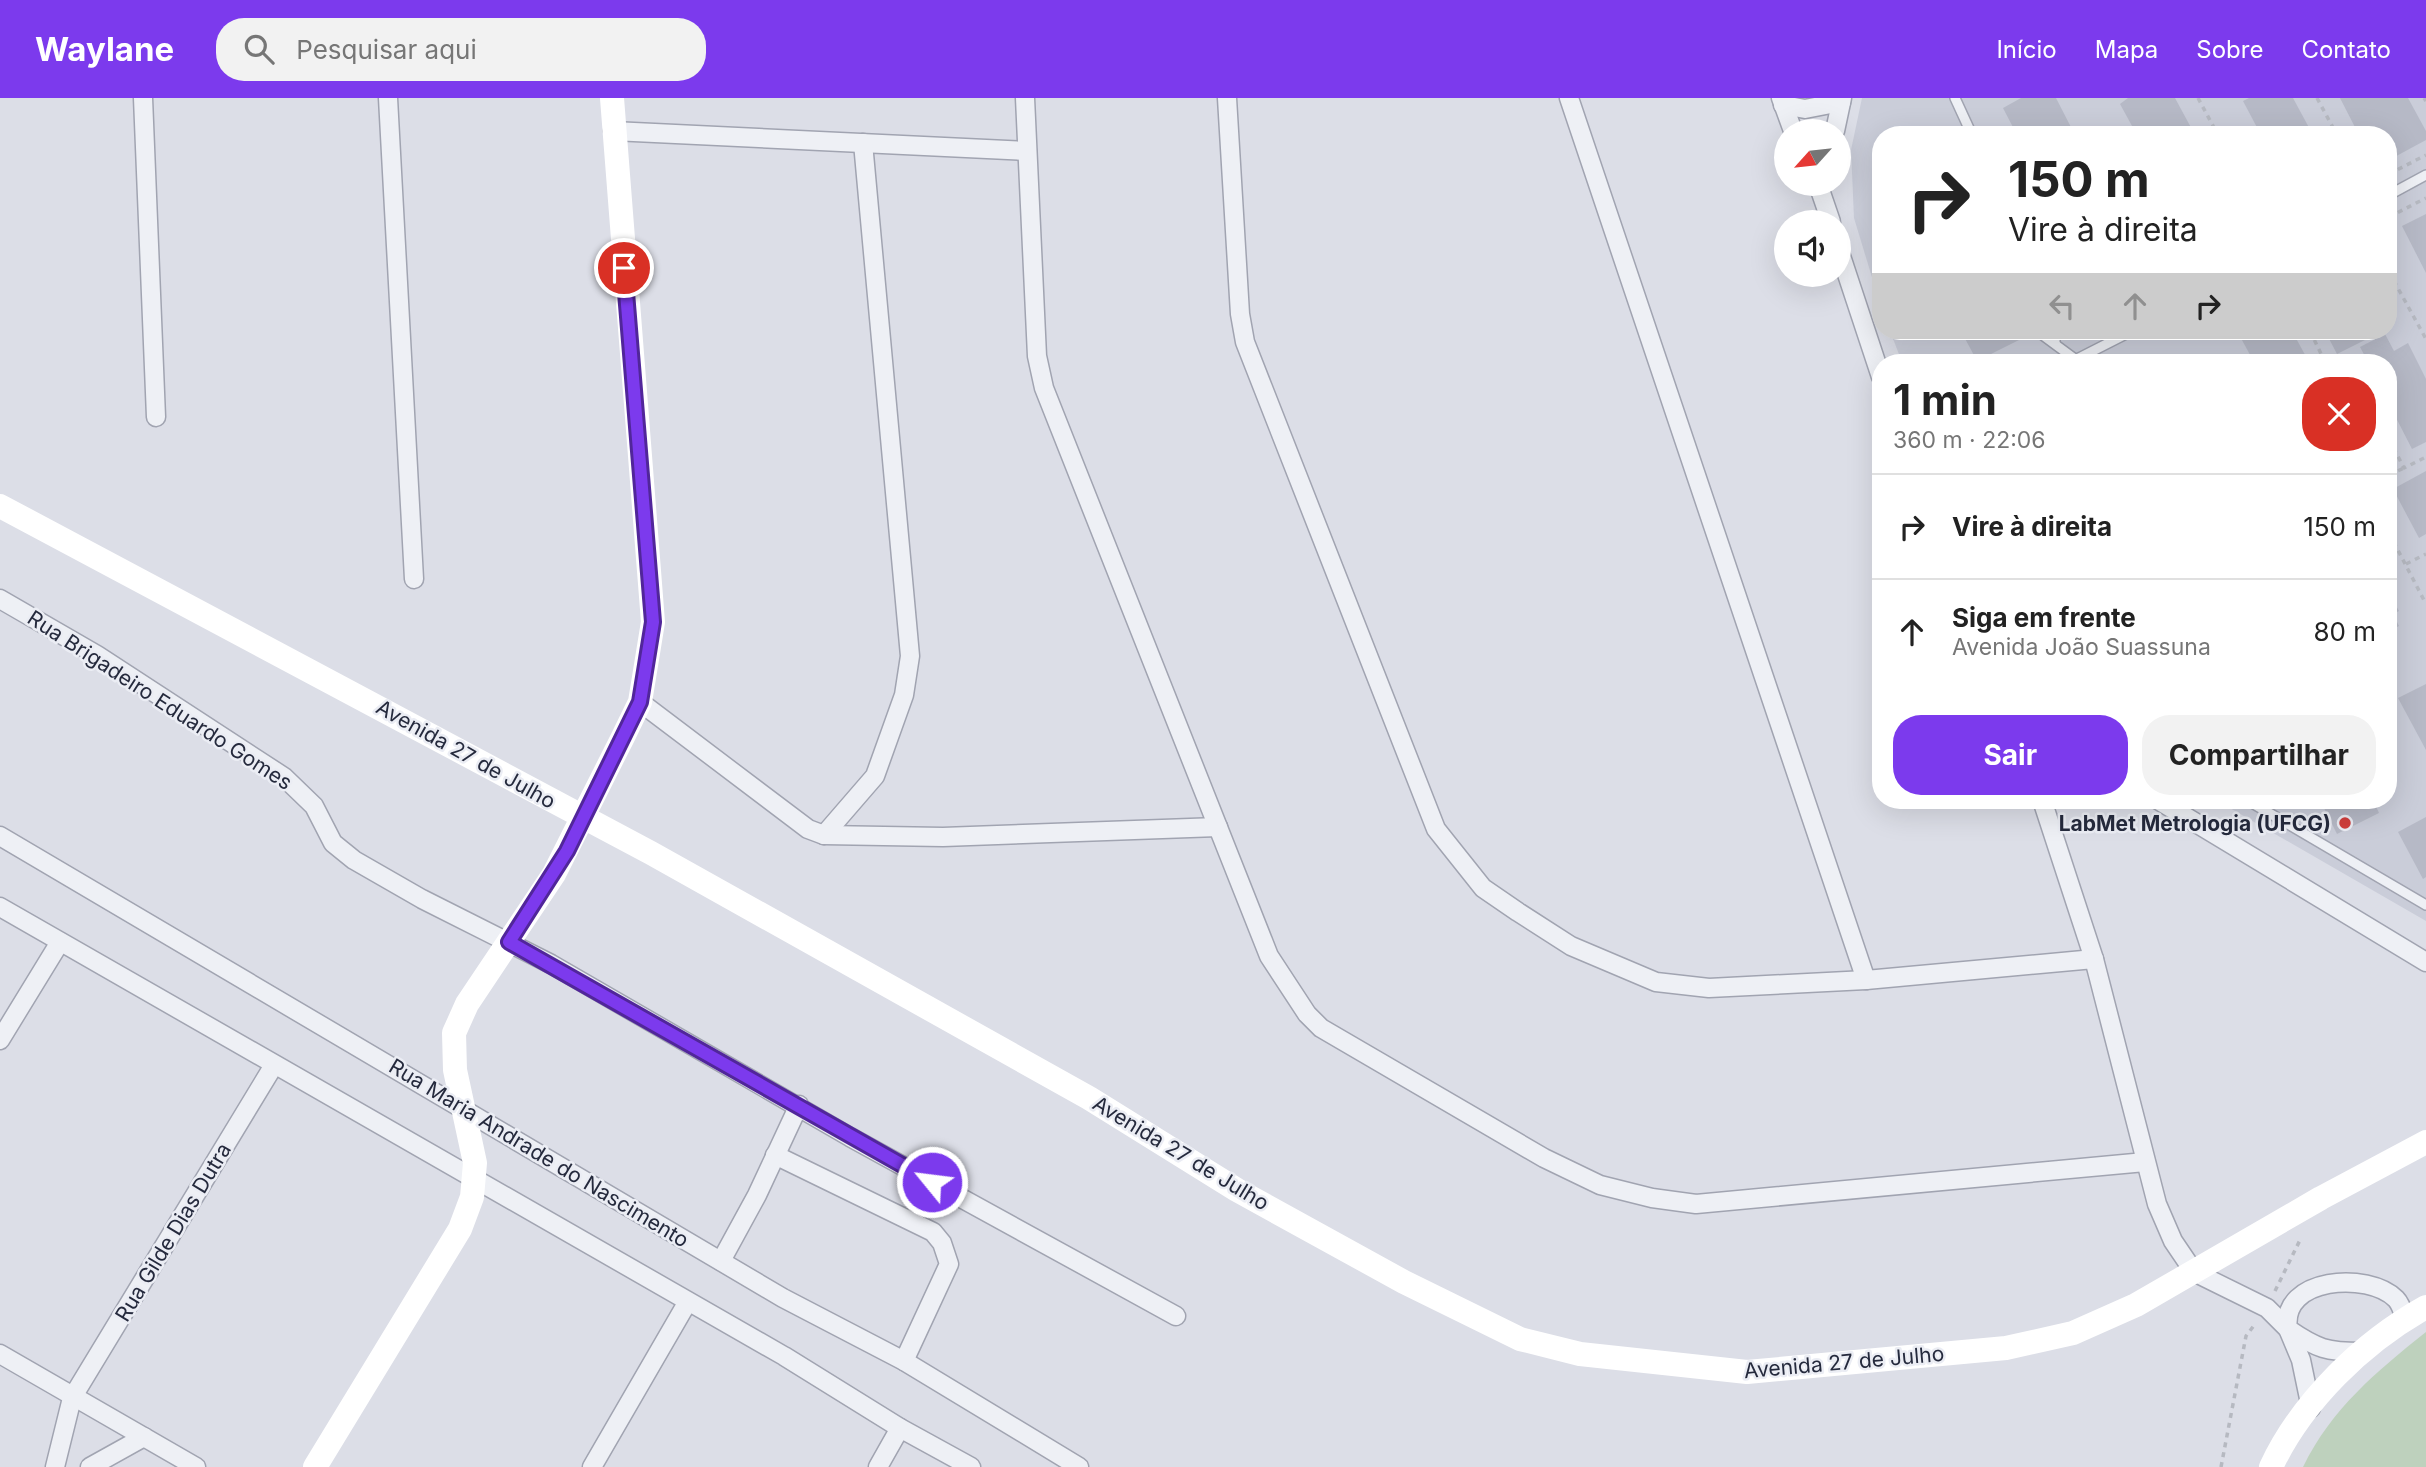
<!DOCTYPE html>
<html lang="pt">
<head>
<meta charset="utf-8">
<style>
  body { margin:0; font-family:Inter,sans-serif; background:#f2f2f2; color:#222; height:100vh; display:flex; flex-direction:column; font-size:26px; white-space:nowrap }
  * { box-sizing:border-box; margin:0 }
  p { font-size:23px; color:#767676 }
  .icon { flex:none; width:38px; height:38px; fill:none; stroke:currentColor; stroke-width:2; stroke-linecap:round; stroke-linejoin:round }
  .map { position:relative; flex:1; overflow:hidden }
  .drawer { position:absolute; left:1872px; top:256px; width:525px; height:455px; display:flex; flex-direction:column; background:#fff; border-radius:28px; box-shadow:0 7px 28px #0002 }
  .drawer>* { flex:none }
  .banner { position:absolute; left:1872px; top:28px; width:525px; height:214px; border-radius:28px; box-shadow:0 7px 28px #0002; background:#fff; color:#222; overflow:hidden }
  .needle { width:46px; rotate:243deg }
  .fabs { position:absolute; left:1774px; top:21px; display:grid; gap:14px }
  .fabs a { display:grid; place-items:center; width:77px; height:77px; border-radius:50%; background:#fff; box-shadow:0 7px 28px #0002; font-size:35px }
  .pin { position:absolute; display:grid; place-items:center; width:60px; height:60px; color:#fff; margin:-30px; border:4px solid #fff; border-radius:50%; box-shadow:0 2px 7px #0007 }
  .me { position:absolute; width:77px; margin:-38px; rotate:299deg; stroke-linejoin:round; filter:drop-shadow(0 0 5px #0008) }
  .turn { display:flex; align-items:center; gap:24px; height:147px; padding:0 21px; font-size:32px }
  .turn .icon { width:91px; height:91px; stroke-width:2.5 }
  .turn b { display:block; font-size:49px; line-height:60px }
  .lanes { display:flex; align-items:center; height:66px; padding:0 21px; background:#0003; justify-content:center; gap:35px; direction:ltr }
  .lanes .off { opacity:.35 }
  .round { display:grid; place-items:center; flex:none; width:74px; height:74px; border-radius:28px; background:#f2f2f2 }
  .overview { display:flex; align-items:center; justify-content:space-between; height:119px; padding:0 21px }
  h1 { font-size:42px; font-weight:700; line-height:52px }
  .button { display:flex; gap:14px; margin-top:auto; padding:14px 21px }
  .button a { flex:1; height:80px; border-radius:28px; background:#7c3aed; color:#fff; font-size:28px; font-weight:700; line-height:80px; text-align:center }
  .button a+a { background:#f2f2f2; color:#222 }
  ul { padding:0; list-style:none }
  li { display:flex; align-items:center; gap:21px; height:105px; padding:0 21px; border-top:2px solid #e0e0e0 }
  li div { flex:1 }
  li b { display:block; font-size:26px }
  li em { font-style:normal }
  header { display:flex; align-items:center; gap:42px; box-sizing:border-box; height:98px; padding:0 35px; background:#7c3aed; color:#fff }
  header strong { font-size:33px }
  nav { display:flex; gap:38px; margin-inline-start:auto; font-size:24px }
  .search { width:490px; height:63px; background:#f2f2f2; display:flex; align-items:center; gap:18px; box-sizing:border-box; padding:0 24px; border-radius:28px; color:#767676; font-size:26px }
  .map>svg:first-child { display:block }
  .built { fill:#cacdd9 }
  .green { fill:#bed1bd }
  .building { fill:#b6b9c6 }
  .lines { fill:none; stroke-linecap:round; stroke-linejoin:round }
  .lane-casing { stroke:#a1a4b1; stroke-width:12 }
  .street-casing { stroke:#a1a4b1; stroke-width:21 }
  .path { stroke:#b6b9c1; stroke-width:3.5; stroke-dasharray:5 5; stroke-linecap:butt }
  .lane { stroke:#eef0f5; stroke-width:9 }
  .street { stroke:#eef0f5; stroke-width:18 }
  .secondary { stroke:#fff; stroke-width:24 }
  .route-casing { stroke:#51269a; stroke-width:18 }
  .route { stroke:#7c3aed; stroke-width:12 }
  .poi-dot { fill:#d13e3c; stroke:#ebedf4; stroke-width:2.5 }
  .labels { text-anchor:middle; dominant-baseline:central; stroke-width:5; stroke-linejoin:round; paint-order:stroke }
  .street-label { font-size:21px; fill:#252a3d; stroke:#ebedf4 }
  .poi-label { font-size:21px; font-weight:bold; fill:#252a3d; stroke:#ebedf4; text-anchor:end }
</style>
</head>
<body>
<header>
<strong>Waylane</strong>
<div class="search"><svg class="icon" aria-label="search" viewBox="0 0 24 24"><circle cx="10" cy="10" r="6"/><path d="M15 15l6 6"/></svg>Pesquisar aqui</div>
<nav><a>Início</a><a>Mapa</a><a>Sobre</a><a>Contato</a></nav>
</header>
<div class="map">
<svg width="2426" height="1369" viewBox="0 0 2426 1369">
  <rect width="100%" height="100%" fill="#dcdee7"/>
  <polygon class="built" points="1862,0 2426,0 2426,823 2216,702 2389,702 2389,264 1902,264 1890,233 2389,233 2389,37 1881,37 1881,209 1854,120 1851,52"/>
  <path class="green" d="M2426,1234v135h-123c28,-58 74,-96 123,-135z"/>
  <g class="building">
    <polygon points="2021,0 2056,0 2075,37 2017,37 2003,10"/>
    <polygon points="2128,0 2175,0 2195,37 2137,37 2120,6"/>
    <polygon points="2249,0 2293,0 2313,37 2261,37 2243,3"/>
    <polygon points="2340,0 2408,0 2426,33 2426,42 2389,62 2389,37 2359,37"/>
    <polygon points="2426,116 2426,175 2402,128"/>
    <polygon points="1961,233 2014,233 2019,242 1977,263"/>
    <polygon points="2237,233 2292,233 2309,264 2254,264"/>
    <polygon points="2325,233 2368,233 2371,239 2337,256"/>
    <polygon points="2385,236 2394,253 2408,245 2426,281 2426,344 2412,351 2389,306 2389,264 2368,264 2360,249"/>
    <polygon points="2426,373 2426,436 2419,440 2393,391"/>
    <polygon points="2389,486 2397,503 2394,504 2399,513 2393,516 2399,528 2389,533"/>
    <polygon points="2426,586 2426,652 2398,600"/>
    <polygon points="2320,702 2382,702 2375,706 2379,715 2337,736"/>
    <polygon points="2426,719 2426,779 2423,781 2398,734"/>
  </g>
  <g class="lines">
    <g class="lane-casing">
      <g id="lane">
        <polyline points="1955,0 1972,37"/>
        <polyline points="2389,97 2426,77"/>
        <polyline points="2037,233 2079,264"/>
        <polyline points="2055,233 2055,245"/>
        <polyline points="2077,261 2132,233"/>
        <polyline points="2247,702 2426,807"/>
      </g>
    </g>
    <g class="street-casing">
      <g id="street">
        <polyline points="143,0 156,319"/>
        <polyline points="388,0 414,481"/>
        <polyline points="1025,0 1037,258 1044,290 1269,858 1307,916 1321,930 1544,1060 1600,1087 1652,1100 1696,1106 2145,1064"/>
        <polyline points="1227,0 1240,216 1245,244 1436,731 1483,790 1518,814 1571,848 1656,884 1709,890 1866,882 2094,861"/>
        <polyline points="1569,0 1866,882"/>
        <polyline points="1781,0 1793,33"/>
        <polyline points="1783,7 1805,11 1841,4"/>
        <polyline points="613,33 1027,53"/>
        <polyline points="1835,33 1842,0"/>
        <polyline points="1818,86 1831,124"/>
        <polyline points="1839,152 1881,279"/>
        <polyline points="0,501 97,557 284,679 314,708 333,745 354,762 422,801 551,866 850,1039 1176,1218"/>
        <polyline points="640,604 808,731 824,737 943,739 1218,729"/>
        <polyline points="2042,702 2094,861 2157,1106 2173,1143 2194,1174 2267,1210 2288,1231 2301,1262 2311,1310"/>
        <polyline points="2158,702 2426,864"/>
        <polyline points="824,737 875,678 904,597 910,558 863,45"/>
        <polyline points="0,738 783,1200 904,1263 1079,1369"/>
        <polyline points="0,809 784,1258 900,1330 971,1369"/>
        <polyline points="0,942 60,844"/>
        <polyline points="775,1057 933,1134 942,1145 949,1166 904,1263"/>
        <polyline points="721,1163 757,1097 799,1007"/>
        <path d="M2362,1254c-35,0 -45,-3 -74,-23 -8,-52 80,-58 108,-30 5,5 7,13 9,20"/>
        <polyline points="0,1256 196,1369"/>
        <polyline points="55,1369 72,1300 274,967"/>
        <polyline points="90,1369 144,1339"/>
        <polyline points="592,1369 687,1205"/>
        <polyline points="878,1369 900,1330"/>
      </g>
    </g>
    <g class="path">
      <polyline points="2198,0 2218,37"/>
      <polyline points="2317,0 2337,37"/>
      <polyline points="2424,0 2426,3"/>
      <polyline points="2389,76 2426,57"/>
      <polyline points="2389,119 2426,100"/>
      <polyline points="2389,174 2426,241"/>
      <polyline points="2310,233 2325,264"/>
      <polyline points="2389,341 2404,370 2426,359"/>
      <polyline points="2389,377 2404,370"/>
      <polyline points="2389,435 2426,506"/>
      <polyline points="2406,466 2426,456"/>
      <polyline points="2275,1193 2301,1140"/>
      <polyline points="2221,1369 2246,1238 2255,1226"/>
    </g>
    <use href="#lane" class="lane"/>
    <use href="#street" class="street"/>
    <g class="secondary">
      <polyline points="0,408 651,755 1089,1000 1237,1092 1404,1184 1520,1241 1580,1256 1747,1274 2006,1250 2073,1235 2136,1207 2321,1100 2426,1044"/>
      <polyline points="315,1369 460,1131 472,1099 475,1065 455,972 454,935 467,906 554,776 623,639 640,604 653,524 612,0"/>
      <path d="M2271,1369c31,-66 92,-125 155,-160"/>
    </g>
  </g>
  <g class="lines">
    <g class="route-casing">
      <polyline id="route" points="624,170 653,524 640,604 567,753 509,844 932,1084"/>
    </g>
    <use href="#route" class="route"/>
  </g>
  <circle class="poi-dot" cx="2345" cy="725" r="7"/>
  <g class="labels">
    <g class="street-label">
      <text transform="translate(160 602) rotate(33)">Rua Brigadeiro Eduardo Gomes</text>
      <text transform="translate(466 656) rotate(29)">Avenida 27 de Julho</text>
      <text transform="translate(539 1055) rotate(31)">Rua Maria Andrade do Nascimento</text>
      <text transform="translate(1181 1055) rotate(31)">Avenida 27 de Julho</text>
      <text transform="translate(173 1134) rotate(-59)">Rua Gilde Dias Dutra</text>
      <text transform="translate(1844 1264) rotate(-5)">Avenida 27 de Julho</text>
    </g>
    <g class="poi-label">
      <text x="2331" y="725">LabMet Metrologia (UFCG)</text>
    </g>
  </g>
</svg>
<div class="fabs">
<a><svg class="needle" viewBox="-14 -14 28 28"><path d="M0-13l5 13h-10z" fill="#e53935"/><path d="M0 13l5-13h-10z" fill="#767676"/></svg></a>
<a><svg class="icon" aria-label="sound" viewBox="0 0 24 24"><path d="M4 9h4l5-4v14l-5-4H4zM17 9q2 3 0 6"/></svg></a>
</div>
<div class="pin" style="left:624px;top:170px;background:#d93025"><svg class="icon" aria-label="arrive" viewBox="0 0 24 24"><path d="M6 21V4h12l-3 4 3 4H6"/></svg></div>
<svg class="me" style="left:932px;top:1084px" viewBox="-20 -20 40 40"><circle r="17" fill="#7c3aed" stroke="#fff" stroke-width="3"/><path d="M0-11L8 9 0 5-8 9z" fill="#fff"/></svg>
<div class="banner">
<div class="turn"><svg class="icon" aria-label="right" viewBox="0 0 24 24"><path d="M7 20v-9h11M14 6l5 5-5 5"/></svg><div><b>150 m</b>Vire à direita</div></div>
<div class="lanes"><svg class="icon off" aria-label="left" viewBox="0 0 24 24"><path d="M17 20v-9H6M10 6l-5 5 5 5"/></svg><svg class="icon off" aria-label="ahead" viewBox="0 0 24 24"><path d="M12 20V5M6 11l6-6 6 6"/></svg><svg class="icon" aria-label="right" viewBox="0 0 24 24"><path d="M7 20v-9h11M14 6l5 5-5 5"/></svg></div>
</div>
<section class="drawer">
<div class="overview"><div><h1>1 min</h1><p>360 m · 22:06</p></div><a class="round" style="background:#d93025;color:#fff"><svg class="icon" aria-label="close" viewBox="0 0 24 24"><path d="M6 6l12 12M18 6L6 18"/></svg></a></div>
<ul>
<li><svg class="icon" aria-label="right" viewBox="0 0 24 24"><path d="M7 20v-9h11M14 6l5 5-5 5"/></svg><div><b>Vire à direita</b></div><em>150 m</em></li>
<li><svg class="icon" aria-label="ahead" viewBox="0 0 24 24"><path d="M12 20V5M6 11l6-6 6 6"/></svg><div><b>Siga em frente</b><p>Avenida João Suassuna</p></div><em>80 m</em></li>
</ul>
<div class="button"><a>Sair</a><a>Compartilhar</a></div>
</section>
</div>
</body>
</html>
